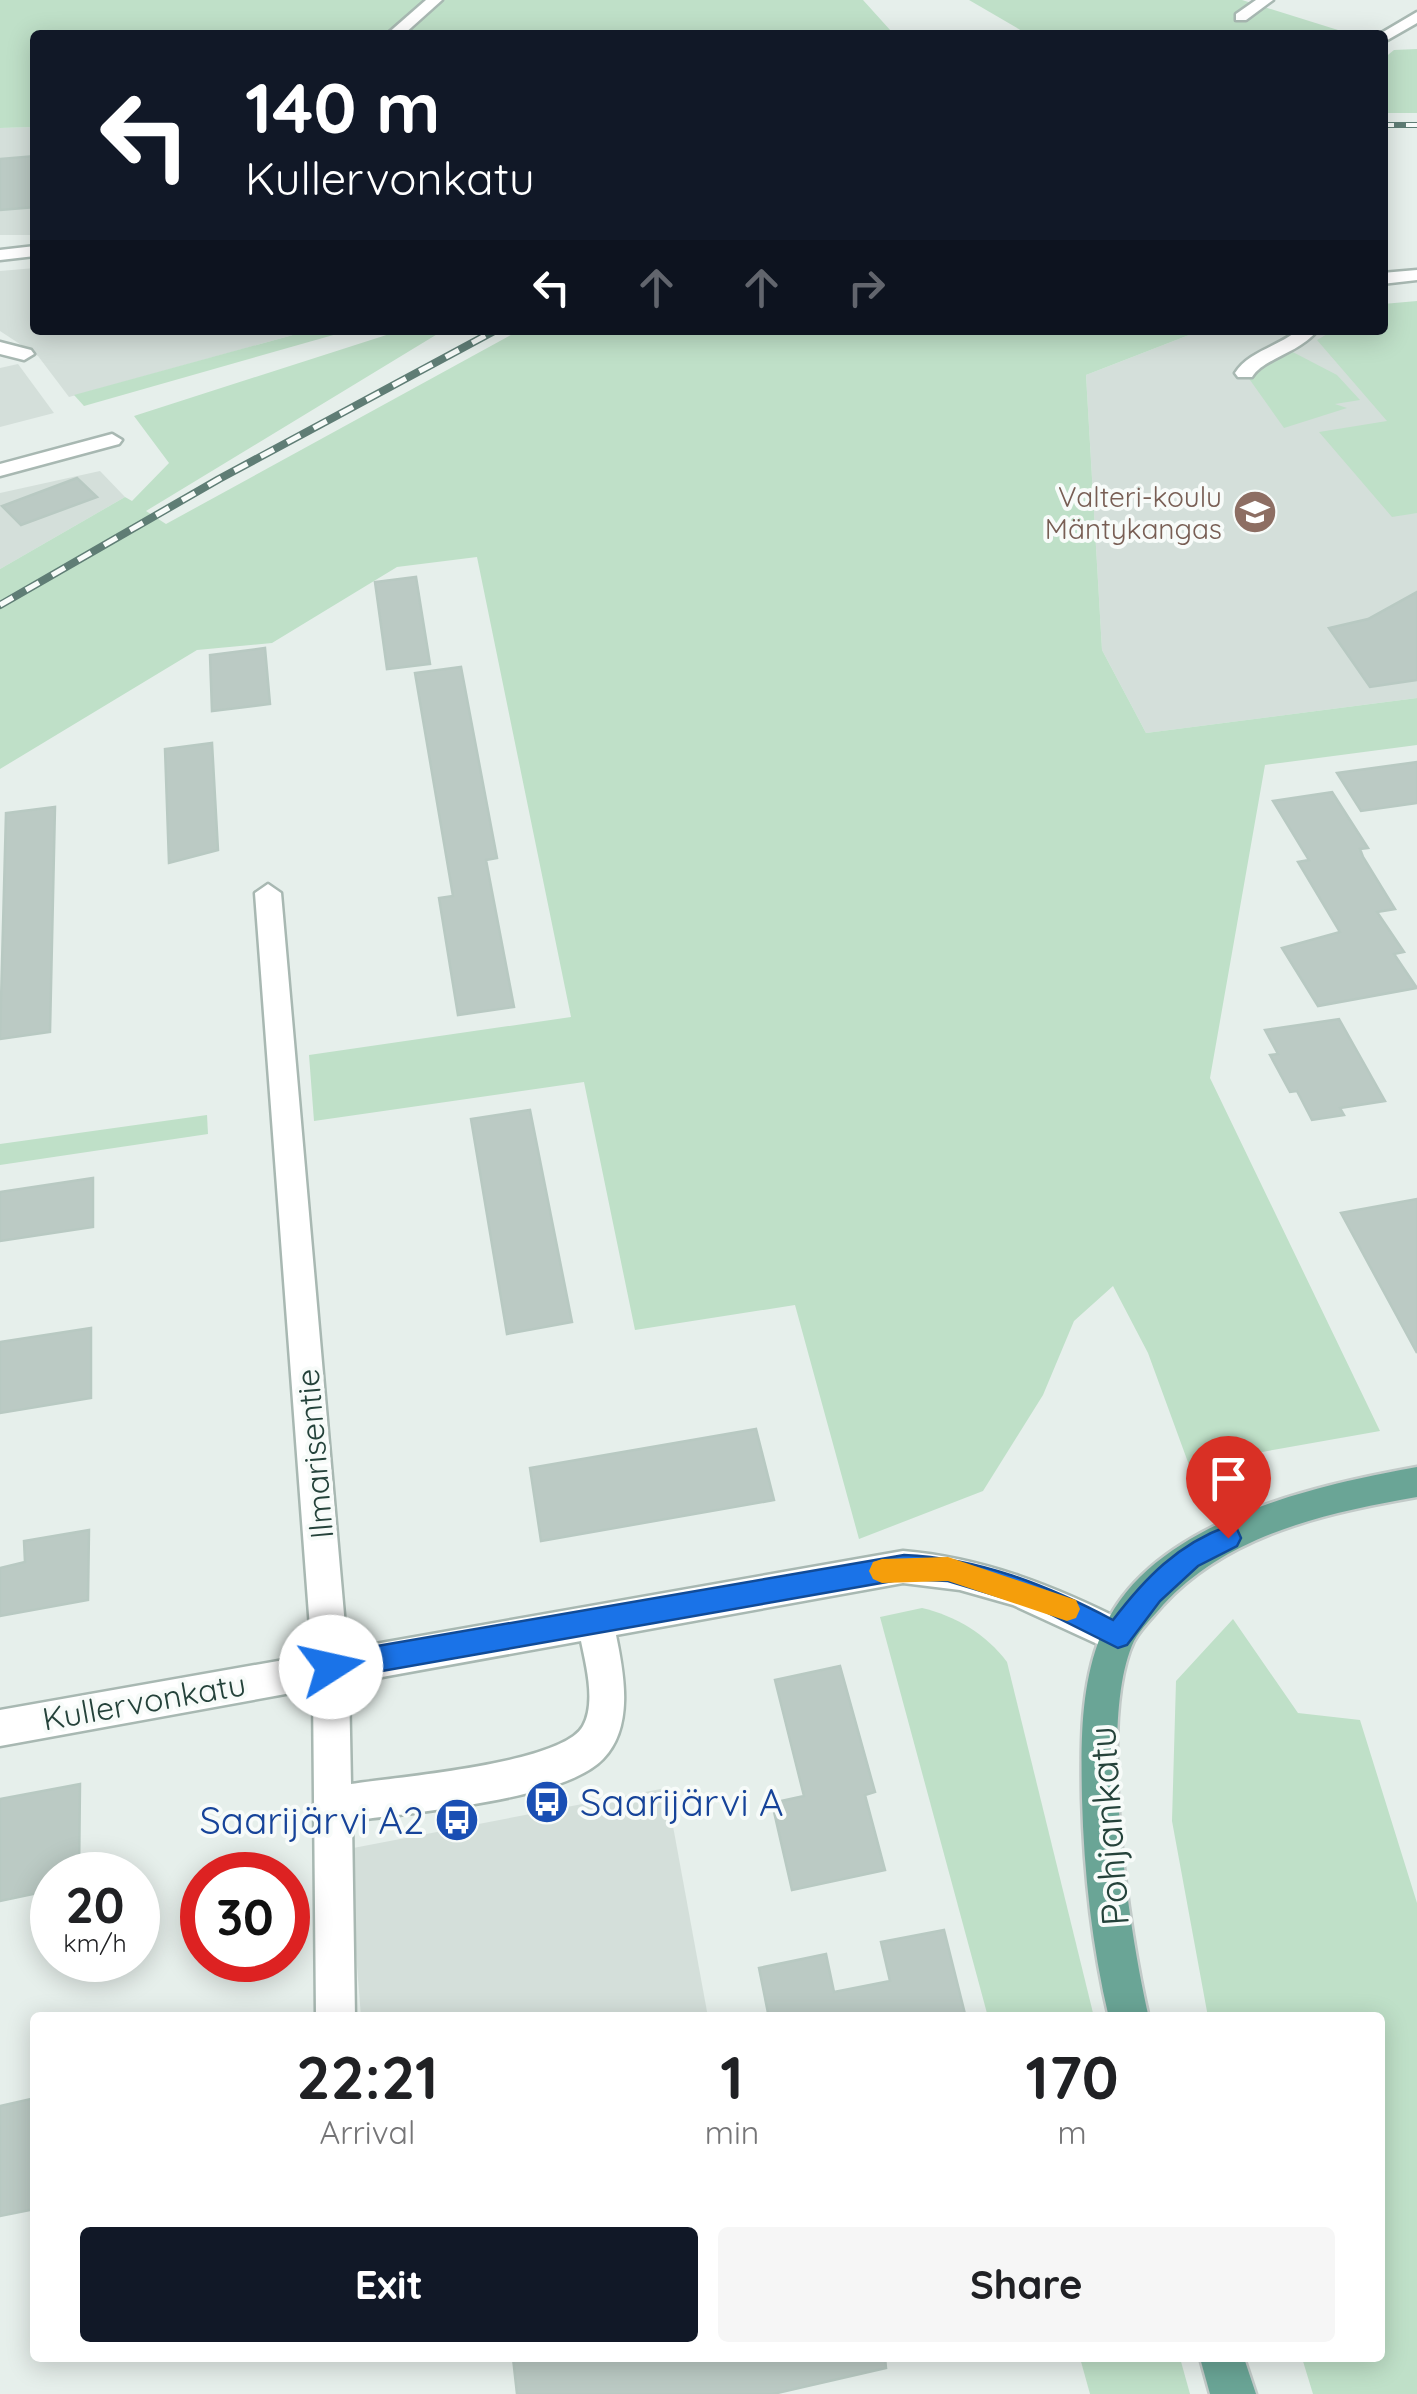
<!DOCTYPE html>
<html lang="en">
<head>
<meta charset="utf-8">
<style>
  body { margin:0; font-family:Quicksand,sans-serif; background:#f6f6f6; color:#202124; height:100vh; display:flex; flex-direction:column; font-size:38px; white-space:nowrap }
  * { box-sizing:border-box; margin:0 }
  p { font-size:32px; color:#757577 }
  .icon { flex:none; width:55px; height:55px; fill:none; stroke:currentColor; stroke-width:2; stroke-linecap:round; stroke-linejoin:round }
  .map { position:relative; flex:1; overflow:hidden }
  .panel { position:absolute; left:30px; top:2012px; width:1355px; height:350px; display:flex; flex-direction:column; background:#fff; border-radius:10px; box-shadow:0 5px 25px #0003 }
  .panel>* { flex:none }
  .top-card { position:absolute; left:30px; top:30px; width:1358px; height:305px; border-radius:10px; box-shadow:0 5px 25px #0003; background:#111827; color:#fff; overflow:hidden }
  .speed { position:absolute; left:30px; top:1852px; display:flex; gap:20px; font-size:50px; font-weight:700; text-align:center }
  .speed>* { display:grid; place-content:center; width:130px; height:130px; border-radius:50%; background:#fff; box-shadow:0 5px 25px #0003; line-height:1 }
  .speed small { font-size:25px; font-weight:400 }
  .speed .limit { border:15px solid #d22; background:#fff; color:#111 }
  .pin { position:absolute; display:grid; place-items:center; width:85px; height:85px; color:#fff; margin:-102px -42px; border-radius:50% 50% 50% 0; rotate:-45deg; box-shadow:0 0 10px #0007 }
  .pin .icon { rotate:45deg }
  .me { position:absolute; width:110px; margin:-55px; rotate:80deg; stroke-linejoin:round; filter:drop-shadow(0 0 8px #0008) }
  .turn { display:flex; align-items:center; gap:35px; height:210px; padding:0 50px; font-size:45px }
  .turn .icon { width:130px; height:130px; stroke-width:2.5 }
  .turn b { display:block; font-size:70px; line-height:85px }
  .lanes { display:flex; align-items:center; height:95px; padding:0 50px; background:#0003; justify-content:center; gap:50px; direction:ltr }
  .lanes .off { opacity:.35 }
  .eta { display:flex; justify-content:space-evenly; align-items:center; height:170px; text-align:center }
  .eta b { font-size:60px; font-weight:800; line-height:70px }
  .cta { display:flex; gap:20px; margin-top:auto; padding:20px 50px }
  .cta a { flex:1; height:115px; border-radius:10px; background:#111827; color:#fff; font-size:40px; font-weight:800; line-height:115px; text-align:center }
  .cta a+a { background:#f6f6f6; color:#202124 }
  .map>svg:first-child { display:block }
  .built { fill:#d4dfda }
  .green { fill:#bfe0c8 }
  .building { fill:#bbcac4; stroke:#b8c9c2; stroke-width:2.5 }
  .lines { fill:none; stroke-linecap:round; stroke-linejoin:round }
  .minor-casing { stroke:#a8b8b2; stroke-width:5 }
  .major-casing { stroke:#c2cac8; stroke-width:5 }
  .minor { fill:#fff; fill-rule:evenodd }
  .major { fill:#6aa596; fill-rule:evenodd }
  .rail-far1-casing { stroke:#5f7d75; stroke-width:6 }
  .rail-casing { stroke:#5f7d75; stroke-width:8 }
  .rail-far1 { stroke:#f7fbf9; stroke-width:4; stroke-dasharray:12; stroke-linecap:butt }
  .rail { stroke:#f7fbf9; stroke-width:5; stroke-dasharray:15; stroke-linecap:butt }
  .route { fill:#1a73e8; stroke:#114b97; stroke-width:2.5 }
  .slow { fill:#f59e0b }
  .labels { text-anchor:middle; dominant-baseline:central; stroke-width:8; stroke-linejoin:round; paint-order:stroke }
  .far-education-label { font-size:28px; fill:#785e54; stroke:#f7fbf9; text-anchor:end }
  .street-label { font-size:32px; fill:#24423a; stroke:#f7fbf9 }
  .near-transit-label { font-size:38px; fill:#164399; stroke:#f7fbf9; text-anchor:start }
  .near-street-label { font-size:38px; fill:#24423a; stroke:#f7fbf9 }
</style>
</head>
<body>
<div class="map">
<svg width="1417" height="2394" viewBox="0 0 1417 2394">
  <rect width="100%" height="100%" fill="#e6efeb"/>
  <g class="built">
    <polygon points="35,127 35,235 0,235 0,128"/>
    <polygon points="35,268 35,330 311,330 69,397 38,356 0,331 0,271"/>
    <polygon points="1202,330 1382,330 1417,353 1417,698 1146,733 1102,650 1086,375"/>
    <polygon points="18,364 54,413 0,427 0,368"/>
    <polygon points="100,471 125,497 0,569 0,493"/>
    <polygon points="666,1788 708,2017 361,2017 348,1849"/>
  </g>
  <g class="green">
    <polygon points="0,0 863,0 891,31 866,35 35,35 35,127 0,128"/>
    <polygon points="969,0 1242,0 1354,35 1029,35"/>
    <polygon points="1417,49 1417,113 1383,113 1383,59 1394,50"/>
    <polygon points="1417,301 1417,513 1392,517 1319,432 1387,421 1317,340 1334,330 1382,330 1383,304"/>
    <polygon points="311,330 351,330 84,406 74,395"/>
    <polygon points="402,330 444,330 146,511 166,524 520,330 1202,330 1086,375 1102,650 1146,733 1417,698 1417,745 1265,765 1210,1078 1380,1431 1189,1465 1148,1353 1113,1286 1074,1321 1043,1395 983,1491 859,1539 795,1305 635,1330 584,1082 314,1121 309,1055 571,1017 477,557 397,567 272,643 197,650 0,769 0,569 125,497 132,501 169,463 134,416"/>
    <polygon points="1287,349 1337,375 1360,400 1335,404 1347,408 1284,428 1245,373"/>
    <polygon points="207,1115 208,1134 0,1165 0,1144"/>
    <path d="M922,1608c34,8 64,26 85,54l87,355h-106l-108,-400z"/>
    <polygon points="1233,1619 1298,1713 1360,1720 1417,1903 1417,2394 1313,2394 1302,2358 1380,2358 1380,2018 1208,2017 1172,1821 1176,1681"/>
    <polygon points="1080,2358 1180,2358 1190,2394 1090,2394"/>
  </g>
  <g class="building">
    <polygon points="35,156 35,207 0,210 0,159"/>
    <polygon points="77,478 97,497 21,525 2,506"/>
    <polygon points="416,577 430,664 387,669 375,582"/>
    <polygon points="1417,592 1417,680 1370,687 1329,628 1368,619"/>
    <polygon points="265,648 270,704 212,711 210,655"/>
    <polygon points="461,667 497,858 486,860 514,1007 458,1015 439,898 453,896 415,673"/>
    <polygon points="212,743 218,850 169,863 165,749"/>
    <polygon points="1417,762 1417,803 1361,811 1337,773"/>
    <polygon points="1332,792 1368,848 1360,849 1363,857 1395,909 1377,912 1404,952 1394,954 1417,988 1318,1006 1282,948 1340,932 1298,862 1309,860 1273,801"/>
    <polygon points="55,807 50,1032 0,1039 6,813"/>
    <polygon points="1339,1019 1385,1101 1340,1108 1344,1115 1312,1120 1297,1091 1290,1092 1270,1055 1278,1054 1265,1030"/>
    <polygon points="530,1110 572,1322 507,1334 471,1119"/>
    <polygon points="93,1178 93,1227 0,1241 0,1192"/>
    <polygon points="1417,1199 1417,1353 1341,1213"/>
    <polygon points="91,1328 91,1398 0,1413 0,1342"/>
    <polygon points="756,1429 774,1500 541,1541 530,1468"/>
    <polygon points="89,1530 88,1600 0,1616 0,1568 25,1562 24,1541"/>
    <polygon points="840,1666 875,1792 865,1795 885,1870 792,1890 772,1803 804,1796 775,1680"/>
    <polygon points="80,1784 79,1875 52,1875 52,1890 0,1901 0,1799"/>
    <polygon points="944,1930 966,2018 769,2018 759,1968 826,1954 834,1992 890,1981 881,1942"/>
    <polygon points="35,2098 35,2209 0,2216 0,2106"/>
    <polygon points="513,2358 885,2358 886,2368 773,2394 517,2394"/>
  </g>
  <g class="lines">
    <g class="minor-casing">
      <g id="minor">
        <polygon points="426,0 442,0 403,35 386,35"/>
        <polygon points="1256,0 1273,0 1246,20 1236,20 1236,14"/>
        <polygon points="1417,12 1417,23 1382,43 1382,35 1378,35"/>
        <polygon points="35,246 35,256 0,260 0,250"/>
        <polygon points="1417,270 1417,280 1382,284 1382,273"/>
        <path d="M1298,330h20c-20,24 -54,28 -66,47h-14l-3,-4c14,-22 43,-26 63,-43z"/>
        <polygon points="0,342 31,350 34,354 24,360 0,354"/>
        <polygon points="112,434 122,440 119,444 0,476 0,464"/>
        <path d="M268,884l13,9 66,756 556,-98c82,7 154,36 227,73l5,12 -5,12 -13,5 -104,-48 -53,-15 -57,-7 -287,52c8,39 18,92 -13,124 -40,42 -192,53 -251,62l3,197 -39,-3 -3,-326 -313,57v-36l312,-55 -57,-762zM581,1641c5,24 15,62 2,85 -21,38 -187,51 -232,58l-2,-101z"/>
      </g>
    </g>
    <g class="major-casing">
      <g id="major">
        <path d="M1417,1467v30c-91,16 -189,37 -254,108 -9,11 -22,23 -29,36 -37,78 -5,292 15,377h-40c-17,-72 -25,-145 -27,-219 -1,-54 -2,-112 19,-164 44,-112 211,-149 316,-168z"/>
        <polygon points="1200,2358 1244,2358 1256,2394 1210,2394"/>
      </g>
    </g>
    <use href="#minor" class="minor"/>
    <use href="#major" class="major"/>
    <g class="rail-far1-casing">
      <polyline id="rail-far1" points="1382,125 1417,125"/>
    </g>
    <g class="rail-casing">
      <polyline id="rail" points="0,605 219,479 496,330"/>
    </g>
    <use href="#rail-far1" class="rail-far1"/>
    <use href="#rail" class="rail"/>
  </g>
  <path class="route" d="M1228,1526l9,3 4,9 -4,8 -39,20 -38,35 -33,44 -9,3 -78,-39 -92,-28 -44,-2 -573,101 -10,-4 -4,-9 4,-9 10,-4 573,-99c75,3 143,30 209,65 32,-42 65,-76 115,-94z"/>
  <polygon class="slow" points="948,1557 1076,1600 1080,1609 1076,1618 1067,1621 948,1581 882,1583 873,1579 869,1571 873,1562 882,1559"/>
  <defs>
    <g id="school-disc" transform="scale(2.25)"><circle r="9.5" fill="#8d6e63" stroke="#f7fbf9"/><path d="M0-5L7-2L0 1L-7-2ZM-4 1L0 2.5L4 1V4Q0 6-4 4Z" fill="#fff"/></g>
    <g id="bus-disc" transform="scale(2.25)"><circle r="9.5" fill="#1a4fb4" stroke="#f7fbf9"/><path d="M-5-6H5V4H4V6H2V4H-2V6H-4V4H-5ZM-3.5-4V0h7V-4ZM-3.5 1.2v1.5H-2V1.2ZM2 1.2v1.5H3.5V1.2Z" fill="#fff"/></g>
  </defs>
  <g fill-rule="evenodd">
    <use href="#school-disc" x="1255" y="512"/>
    <use href="#bus-disc" x="547" y="1802"/>
    <use href="#bus-disc" x="457" y="1820"/>
  </g>
  <g class="labels">
    <g class="far-education-label">
      <text x="1222" y="496">Valteri-koulu<tspan x="1222" dy="32">Mäntykangas</tspan></text>
    </g>
    <g class="street-label">
      <text transform="translate(314 1454) rotate(-95)">Ilmarisentie</text>
      <text transform="translate(144 1701) rotate(-10)">Kullervonkatu</text>
    </g>
    <g class="near-transit-label">
      <text x="580" y="1802">Saarijärvi A</text>
      <text x="424" y="1820" text-anchor="end">Saarijärvi A2</text>
    </g>
    <g class="near-street-label">
      <text transform="translate(1108 1826) rotate(-94)">Pohjankatu</text>
    </g>
  </g>
</svg>
<div class="speed"><div>20<small>km/h</small></div><div class="limit">30</div></div>
<div class="pin" style="left:1228px;top:1538px;background:#d93025"><svg class="icon" aria-label="arrive" viewBox="0 0 24 24"><path d="M6 21V4h12l-3 4 3 4H6"/></svg></div>
<svg class="me" style="left:331px;top:1667px" viewBox="-20 -20 40 40"><circle r="19" fill="#fff"/><path d="M0-13L10 11 0 6-10 11z" fill="#1a73e8"/></svg>
<div class="top-card">
<div class="turn"><svg class="icon" aria-label="left" viewBox="0 0 24 24"><path d="M17 20v-9H6M10 6l-5 5 5 5"/></svg><div><b>140 m</b>Kullervonkatu</div></div>
<div class="lanes"><svg class="icon" aria-label="left" viewBox="0 0 24 24"><path d="M17 20v-9H6M10 6l-5 5 5 5"/></svg><svg class="icon off" aria-label="ahead" viewBox="0 0 24 24"><path d="M12 20V5M6 11l6-6 6 6"/></svg><svg class="icon off" aria-label="ahead" viewBox="0 0 24 24"><path d="M12 20V5M6 11l6-6 6 6"/></svg><svg class="icon off" aria-label="right" viewBox="0 0 24 24"><path d="M7 20v-9h11M14 6l5 5-5 5"/></svg></div>
</div>
<section class="panel">
<div class="eta">
<div><b>22:21</b><p>Arrival</p></div>
<div><b>1</b><p>min</p></div>
<div><b>170</b><p>m</p></div>
</div>
<div class="cta"><a>Exit</a><a>Share</a></div>
</section>
</div>
</body>
</html>
